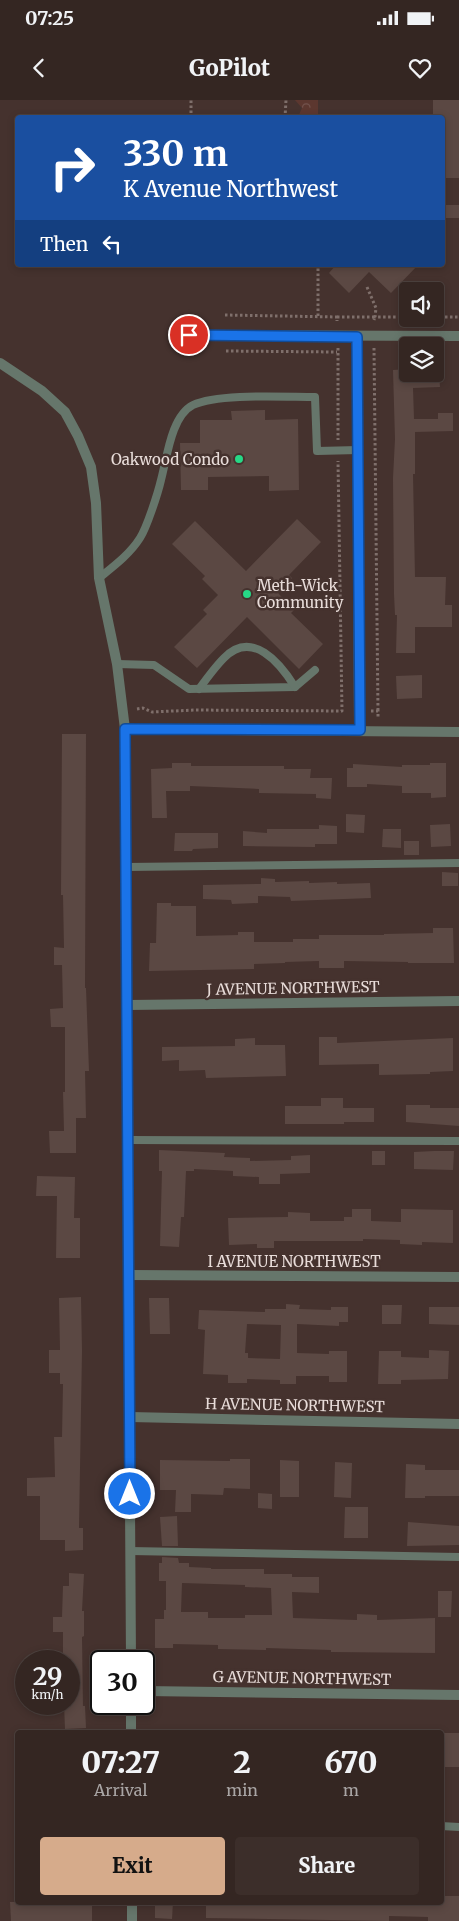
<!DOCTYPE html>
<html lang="en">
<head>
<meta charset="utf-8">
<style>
  body { margin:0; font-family:Merriweather,serif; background:#3c2e2a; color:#f1f3f6; height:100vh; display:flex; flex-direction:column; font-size:19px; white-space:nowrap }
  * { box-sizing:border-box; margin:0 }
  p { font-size:16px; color:#a9a5a5 }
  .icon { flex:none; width:28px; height:28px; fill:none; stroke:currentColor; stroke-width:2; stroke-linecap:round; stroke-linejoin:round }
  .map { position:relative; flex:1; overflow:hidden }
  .panel { position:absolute; left:15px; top:1630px; width:429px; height:175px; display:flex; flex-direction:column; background:#342622; border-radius:5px; box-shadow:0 2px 8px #0003,0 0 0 1px #4e4340 }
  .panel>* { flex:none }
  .banner { position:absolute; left:15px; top:15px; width:430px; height:152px; border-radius:5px; box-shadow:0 2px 8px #0003,0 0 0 1px #4e4340; background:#1a4fa0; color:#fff; overflow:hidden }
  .tools { position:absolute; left:399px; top:182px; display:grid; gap:10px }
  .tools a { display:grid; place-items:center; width:45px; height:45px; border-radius:5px; background:#342622; box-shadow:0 2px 8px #0003,0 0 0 1px #4e4340; font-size:25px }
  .speed { position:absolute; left:15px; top:1550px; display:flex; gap:10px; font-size:25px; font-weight:700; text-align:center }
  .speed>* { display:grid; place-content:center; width:65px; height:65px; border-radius:50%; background:#342622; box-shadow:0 2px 8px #0003,0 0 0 1px #4e4340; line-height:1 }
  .speed small { font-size:12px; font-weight:400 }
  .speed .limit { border:2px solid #111; border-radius:8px; background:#fff; color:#111 }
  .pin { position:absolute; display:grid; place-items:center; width:42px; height:42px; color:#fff; margin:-21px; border:2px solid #fff; border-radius:50%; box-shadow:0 1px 5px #0007 }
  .me { position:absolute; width:55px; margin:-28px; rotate:0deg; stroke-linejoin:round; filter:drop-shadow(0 0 4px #0008) }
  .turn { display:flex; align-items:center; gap:18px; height:105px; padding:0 25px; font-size:22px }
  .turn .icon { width:65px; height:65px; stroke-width:2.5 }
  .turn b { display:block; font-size:35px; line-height:42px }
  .then { display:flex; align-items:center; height:48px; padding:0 25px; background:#0003; gap:10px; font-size:19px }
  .eta { display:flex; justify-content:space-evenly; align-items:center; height:85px; text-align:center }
  .eta b { font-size:30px; font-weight:800; line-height:35px }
  .primary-button { display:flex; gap:10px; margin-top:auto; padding:10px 25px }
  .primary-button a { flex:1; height:58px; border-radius:5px; background:#d6ab8b; color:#111; font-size:20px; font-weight:800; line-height:58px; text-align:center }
  .primary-button a+a { background:#3c2e2a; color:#f1f3f6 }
  .status { display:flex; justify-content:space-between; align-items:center; height:35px; padding:0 25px; background:#342622; direction:ltr }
  .status svg { height:14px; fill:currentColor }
  header { display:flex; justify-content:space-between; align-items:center; height:65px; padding:0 25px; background:#342622; font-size:22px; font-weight:800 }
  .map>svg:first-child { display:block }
  .park { fill:url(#park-crowns) }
  .building { fill:#5b4843; fill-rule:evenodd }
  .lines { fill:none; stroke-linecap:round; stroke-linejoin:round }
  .path { stroke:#7f6f6b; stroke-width:3; stroke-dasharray:2.5 2.5; stroke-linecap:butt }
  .service { stroke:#66766b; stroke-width:8 }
  .minor { stroke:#66766b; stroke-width:10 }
  .route-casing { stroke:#114b97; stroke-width:12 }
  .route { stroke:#1a73e8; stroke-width:9 }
  .poi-dot { fill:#26d886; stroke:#45322e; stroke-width:2 }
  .labels { text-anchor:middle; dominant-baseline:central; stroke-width:5; stroke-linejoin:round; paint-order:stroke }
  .poi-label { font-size:15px; fill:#e8dcd9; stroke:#45322e; text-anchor:end }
  .street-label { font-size:15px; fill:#e8dcd9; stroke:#45322e }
</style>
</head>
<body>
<div class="status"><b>07:25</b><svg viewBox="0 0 49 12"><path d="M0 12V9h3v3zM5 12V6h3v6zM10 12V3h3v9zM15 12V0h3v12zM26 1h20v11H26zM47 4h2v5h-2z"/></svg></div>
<header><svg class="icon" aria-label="back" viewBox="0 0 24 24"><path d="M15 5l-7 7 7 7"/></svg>GoPilot<svg class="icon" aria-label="heart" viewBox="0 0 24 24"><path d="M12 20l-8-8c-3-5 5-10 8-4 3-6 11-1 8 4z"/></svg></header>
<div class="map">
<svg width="459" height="1821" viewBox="0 0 459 1821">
  <defs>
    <pattern id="park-crowns" width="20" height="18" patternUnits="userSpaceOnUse" patternTransform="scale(1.25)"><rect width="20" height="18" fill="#5c372f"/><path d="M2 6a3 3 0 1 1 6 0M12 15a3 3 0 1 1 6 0" fill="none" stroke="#73534d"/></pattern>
  </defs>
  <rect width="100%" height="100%" fill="#45322e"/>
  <polygon class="park" points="295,0 318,0 318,17 298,17 302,8"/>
  <g class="building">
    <polygon points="433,0 459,0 459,78 442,78 442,18 433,18"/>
    <rect x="442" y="105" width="17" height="13"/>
    <polygon points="336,165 418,165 391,193 369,172 349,193 329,173"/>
    <polygon points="408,269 408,274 439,274 440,287 413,288 414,319 438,319 438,313 453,313 453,331 415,332 415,374 413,374 415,477 446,477 445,505 452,505 452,527 415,527 415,553 396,553 397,515 395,515 394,494 393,378 395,339 393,270"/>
    <polygon points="265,310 265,320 298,319 299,390 269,391 269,376 208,377 208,390 181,390 180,343 200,343 200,320 232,320 231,311"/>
    <polygon points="297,419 321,442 289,475 292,478 278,493 294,510 291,513 323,544 299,569 247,517 197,568 174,547 207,514 203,510 218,495 202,479 205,476 172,444 195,421 246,471"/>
    <polygon points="422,575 422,598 397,599 396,576"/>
    <polygon points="62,634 86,634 85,888 86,888 89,971 85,971 86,1018 76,1018 76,1053 50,1053 49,1031 64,1031 63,992 65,992 65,927 51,927 50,909 63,908 62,865 54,865 54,847 64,848 63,795 61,795"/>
    <polygon points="172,663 191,663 191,666 284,666 284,669 311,669 310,678 332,678 331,699 316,698 316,694 259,693 259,689 190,686 190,691 166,691 167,718 152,718 151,669 172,668"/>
    <polygon points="430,663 446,663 446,697 431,698 431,693 402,693 402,686 367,684 367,687 347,687 347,668 353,668 353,664 402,667 402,665 430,665"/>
    <polygon points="346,714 365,715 364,733 346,732"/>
    <polygon points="450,724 451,746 431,747 430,725"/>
    <polygon points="319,725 337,726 337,744 315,744 315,747 243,746 243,731 267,733 267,729 319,729"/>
    <polygon points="383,729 401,729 401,748 382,747"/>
    <polygon points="175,733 218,733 218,748 193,749 192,751 174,751"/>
    <rect x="404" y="741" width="15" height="14"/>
    <polygon points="442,772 458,773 458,786 442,786"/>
    <polygon points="261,778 275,779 275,782 309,781 309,783 337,782 337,784 370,783 371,798 291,801 290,797 258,796 258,803 232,804 231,800 203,799 203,785 261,784"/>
    <polygon points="157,803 171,803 171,806 196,806 196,836 238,835 238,832 254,832 254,842 293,842 293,839 319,839 319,835 384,835 384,834 433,833 433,828 453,828 454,863 408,863 408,862 344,861 344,868 319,868 319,861 285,862 285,863 254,864 254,869 149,871 150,843 156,843"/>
    <polygon points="319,937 337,937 337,943 453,938 453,971 430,972 430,974 379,975 379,964 319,965"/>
    <polygon points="255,938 255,945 285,945 286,976 206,978 205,970 179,971 179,960 162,961 162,947 235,946 235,939"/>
    <polygon points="321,998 343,998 343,1008 374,1008 374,1022 344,1022 344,1024 285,1024 285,1006 321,1006"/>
    <polygon points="406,1005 430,1005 430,1008 459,1008 459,1026 406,1022"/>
    <polygon points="159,1050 225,1053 224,1057 250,1058 250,1061 291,1060 291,1056 310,1055 310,1073 280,1074 280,1084 259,1084 259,1077 233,1076 233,1071 194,1069 194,1071 186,1071 184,1117 181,1117 179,1147 160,1146 162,1071 159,1071"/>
    <rect x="372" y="1051" width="13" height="14"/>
    <polygon points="434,1051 454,1051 453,1070 414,1069 414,1052"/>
    <polygon points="37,1076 75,1077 74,1118 80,1118 80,1158 56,1158 57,1096 36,1096"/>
    <polygon points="352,1109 371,1109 371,1121 401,1122 401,1109 453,1110 453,1143 422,1142 422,1145 400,1144 400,1140 363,1139 363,1141 274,1141 274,1148 257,1148 257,1144 229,1145 228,1118 288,1117 288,1112 310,1113 310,1121 344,1121 344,1117 352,1117"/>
    <polygon points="81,1197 82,1251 79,1428 83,1428 83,1450 65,1451 65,1440 40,1440 40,1396 27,1396 27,1378 55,1377 54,1337 62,1337 63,1284 60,1284 60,1273 49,1273 49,1250 60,1250 59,1198"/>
    <polygon points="149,1198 169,1198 170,1234 150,1234"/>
    <path d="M286,1204l14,1 -1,4 32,1v-3h17v15h-9v4l-42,-2v29l32,1v-3h18v31h-18v-6h-33v8h-16v-4l-33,-1v4h-19v-8l-25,-1 2,-44 -7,-1 1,-19 66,2v-3h21zM247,1224l34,1 -1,34 -32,-1v-5h-3z"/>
    <polygon points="382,1205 402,1205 401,1224 382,1224"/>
    <polygon points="429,1207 459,1207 459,1225 429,1224"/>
    <polygon points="429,1250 449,1251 448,1279 401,1280 401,1284 378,1284 379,1251 401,1251 401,1257 429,1258"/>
    <polygon points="230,1359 250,1359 250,1389 224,1388 223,1395 191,1394 191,1412 175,1412 176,1390 160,1390 160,1360 230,1361"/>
    <polygon points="280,1360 299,1361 299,1397 280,1397"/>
    <polygon points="335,1362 352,1363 351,1398 334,1397"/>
    <polygon points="406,1364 425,1365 425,1370 459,1370 459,1396 425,1396 425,1398 405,1398"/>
    <polygon points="258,1393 272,1394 272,1409 258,1408"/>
    <polygon points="345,1407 368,1407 368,1438 344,1438"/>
    <polygon points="177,1416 178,1446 162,1446 160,1417"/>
    <polygon points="408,1422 459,1426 459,1445 407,1446"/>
    <path d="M162,1457l16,1 1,5h10v4l22,1v1h53v5h28v3h27v16l-27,-1 1,26 64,2v-6l20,1v5l58,-2v35l-104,-1v-2l-65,-2v2l-48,-1v-4l-45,-1v4h-18v-29h9v-9h2v-29h-7v-18h3zM182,1483l63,2v2l26,1 1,27h-27v3h-37v-6h-27z"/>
    <polygon points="69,1473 84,1474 82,1511 84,1511 84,1536 82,1537 83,1606 85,1606 86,1628 65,1629 64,1604 69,1604 69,1561 63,1561 63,1532 53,1532 53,1517 62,1517 63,1486 69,1486"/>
    <polygon points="438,1491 452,1491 451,1517 438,1517"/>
    <polygon points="443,1633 459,1633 459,1667 444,1667"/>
    <polygon points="441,1796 459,1796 459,1821 428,1821 428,1817 389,1816 389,1821 206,1818 206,1802 441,1802"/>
    <polygon points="10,1802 92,1802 92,1821 11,1821"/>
    <polygon points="155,1802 173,1802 172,1819 155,1818"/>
  </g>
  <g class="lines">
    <g class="path">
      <polyline points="191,18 191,0"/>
      <polyline points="285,18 286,0"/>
      <polyline points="367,187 376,208 375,217 408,217"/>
      <polyline points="225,215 337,217 337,221"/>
      <polyline points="318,216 318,165"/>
      <polyline points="337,217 375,217 374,220"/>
      <polyline points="435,217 459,217"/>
      <polyline points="338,248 338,340"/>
      <polyline points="374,248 378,611"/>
      <polyline points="226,251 337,252"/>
      <polyline points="137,609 143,608 152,612 195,610 342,611 338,361"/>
      <polyline points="371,611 378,611 378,617"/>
    </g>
    <g class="service">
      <path d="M99,478c15,-12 31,-24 41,-40 7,-11 18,-45 21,-58 6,-22 10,-64 32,-75 25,-12 92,-8 122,-8l2,54 41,-1"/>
      <polyline points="117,564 154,565 189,589 295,587 315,570"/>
      <path d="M199,589c8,-11 16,-22 25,-31 28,-29 56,5 71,29"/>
      <polyline points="126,767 459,763"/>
      <polyline points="128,1040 459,1041"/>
      <polyline points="130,1451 459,1457"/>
      <polyline points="441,1726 459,1727"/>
    </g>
    <g class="minor">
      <polyline points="189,235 459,236"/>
      <polyline points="357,237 359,630"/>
      <polyline points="0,263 42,291 65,312 78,336 91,367 96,403 99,478 117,564 125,629 131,1561"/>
      <polyline points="125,629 459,632"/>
      <polyline points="128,905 459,901"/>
      <polyline points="129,1175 459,1177"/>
      <polyline points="130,1317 459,1324"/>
      <polyline points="144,1591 459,1595"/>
      <polyline points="131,1604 131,1632"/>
      <polyline points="132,1802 132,1821"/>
    </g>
  </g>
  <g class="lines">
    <g class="route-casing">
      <polyline id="route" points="130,1394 125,629 360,630 357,237 189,235"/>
    </g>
    <use href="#route" class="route"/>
  </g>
  <g class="poi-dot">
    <circle cx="239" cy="359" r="5"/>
    <circle cx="247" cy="494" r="5"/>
  </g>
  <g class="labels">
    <g class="poi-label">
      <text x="229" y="359">Oakwood Condo</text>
      <text x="257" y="485" text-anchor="start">Meth-Wick<tspan x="257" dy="17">Community</tspan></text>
    </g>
    <g class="street-label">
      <text transform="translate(293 888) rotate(-1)">J AVENUE NORTHWEST</text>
      <text x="294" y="1161">I AVENUE NORTHWEST</text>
      <text transform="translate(295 1305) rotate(1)">H AVENUE NORTHWEST</text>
      <text transform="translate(302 1578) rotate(1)">G AVENUE NORTHWEST</text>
    </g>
  </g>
</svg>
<div class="tools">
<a><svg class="icon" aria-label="sound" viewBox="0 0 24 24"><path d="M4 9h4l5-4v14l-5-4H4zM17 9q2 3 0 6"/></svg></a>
<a><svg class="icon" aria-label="layers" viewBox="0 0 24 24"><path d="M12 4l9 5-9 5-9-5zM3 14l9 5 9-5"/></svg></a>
</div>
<div class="speed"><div>29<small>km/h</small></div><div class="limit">30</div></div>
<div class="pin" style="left:189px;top:235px;background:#d93025"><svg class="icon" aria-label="arrive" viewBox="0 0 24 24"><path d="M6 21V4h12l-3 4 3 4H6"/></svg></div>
<svg class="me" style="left:130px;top:1394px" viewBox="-20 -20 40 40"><circle r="17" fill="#1a73e8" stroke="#fff" stroke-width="3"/><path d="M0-11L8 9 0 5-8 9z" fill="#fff"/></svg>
<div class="banner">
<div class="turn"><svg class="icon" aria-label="right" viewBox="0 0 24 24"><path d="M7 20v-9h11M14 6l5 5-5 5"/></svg><div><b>330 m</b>K Avenue Northwest</div></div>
<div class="then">Then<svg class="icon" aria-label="left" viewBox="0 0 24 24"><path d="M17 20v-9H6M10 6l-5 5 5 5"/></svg></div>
</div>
<section class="panel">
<div class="eta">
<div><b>07:27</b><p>Arrival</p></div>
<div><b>2</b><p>min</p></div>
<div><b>670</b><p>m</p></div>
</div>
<div class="primary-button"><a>Exit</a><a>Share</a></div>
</section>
</div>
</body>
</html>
